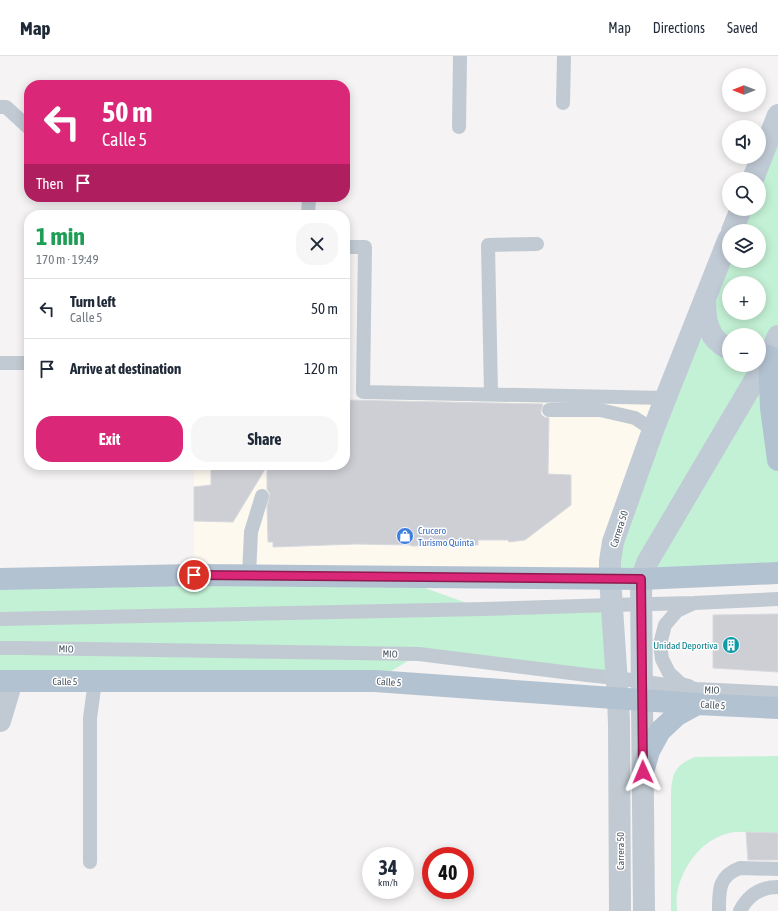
<!DOCTYPE html>
<html lang="en">
<head>
<meta charset="utf-8">
<style>
  body { margin:0; font-family:"Asap Condensed",sans-serif; background:#f6f6f7; color:#1f2937; height:100vh; display:flex; flex-direction:column; font-size:15px; white-space:nowrap }
  * { box-sizing:border-box; margin:0 }
  p { font-size:13px; color:#747a83 }
  .icon { flex:none; width:22px; height:22px; fill:none; stroke:currentColor; stroke-width:2; stroke-linecap:round; stroke-linejoin:round }
  .map { position:relative; flex:1; overflow:hidden }
  .panel { position:absolute; left:24px; top:154px; width:326px; height:260px; display:flex; flex-direction:column; background:#fff; border-radius:16px; box-shadow:0 2px 10px #0003 }
  .panel>* { flex:none }
  .guide { position:absolute; left:24px; top:24px; width:326px; height:122px; border-radius:16px; box-shadow:0 2px 10px #0003; background:#db2777; color:#fff; overflow:hidden }
  .needle { width:26px; rotate:270deg }
  .buttons { position:absolute; left:722px; top:12px; display:grid; gap:8px }
  .buttons a { display:grid; place-items:center; width:44px; height:44px; border-radius:50%; background:#fff; box-shadow:0 2px 10px #0003; font-size:20px }
  .speed { position:absolute; left:362px; top:791px; display:flex; gap:8px; font-size:20px; font-weight:700; text-align:center }
  .speed>* { display:grid; place-content:center; width:52px; height:52px; border-radius:50%; background:#fff; box-shadow:0 2px 10px #0003; line-height:1 }
  .speed small { font-size:10px; font-weight:400 }
  .speed .limit { border:6px solid #d22; background:#fff; color:#111 }
  .pin { position:absolute; display:grid; place-items:center; width:34px; height:34px; color:#fff; margin:-17px; border:2px solid #fff; border-radius:50%; box-shadow:0 1px 4px #0007 }
  .me { position:absolute; width:44px; margin:-22px; rotate:359deg; stroke-linejoin:round; filter:drop-shadow(0 0 3px #0008) }
  .turn { display:flex; align-items:center; gap:14px; height:84px; padding:0 12px; font-size:18px }
  .turn .icon { width:52px; height:52px; stroke-width:2.5 }
  .turn b { display:block; font-size:28px; line-height:34px }
  .then { display:flex; align-items:center; height:38px; padding:0 12px; background:#0003; gap:8px; font-size:15px }
  .round { display:grid; place-items:center; flex:none; width:42px; height:42px; border-radius:16px; background:#f6f6f7 }
  .head { display:flex; align-items:center; justify-content:space-between; height:68px; padding:0 12px }
  h1 { font-size:24px; font-weight:700; line-height:30px; color:#1e9e55 }
  .action { display:flex; gap:8px; margin-top:auto; padding:8px 12px }
  .action a { flex:1; height:46px; border-radius:16px; background:#db2777; color:#fff; font-size:16px; font-weight:700; line-height:46px; text-align:center }
  .action a+a { background:#f6f6f7; color:#1f2937 }
  ul { padding:0; list-style:none }
  li { display:flex; align-items:center; gap:12px; height:60px; padding:0 12px; border-top:1px solid #e0e1e3 }
  li div { flex:1 }
  li b { display:block; font-size:15px }
  li em { font-style:normal }
  header { display:flex; align-items:center; gap:24px; box-sizing:border-box; height:56px; padding:0 20px; background:#fff; border-bottom:1px solid #e0e1e3 }
  header strong { font-size:19px }
  nav { display:flex; gap:22px; margin-inline-start:auto; font-size:14px }
  .map>svg:first-child { display:block }
  .commercial { fill:#fdf9ef }
  .green { fill:#c3f1d5; fill-rule:evenodd }
  .building { fill:#cdcfd5; stroke:#d7d9de }
  .lines { fill:none; stroke-linecap:round; stroke-linejoin:round }
  .service { stroke:#c1cad2; stroke-width:14 }
  .minor { stroke:#c1cad2; stroke-width:22 }
  .tertiary { stroke:#c1cad2; stroke-width:22 }
  .secondary { stroke:#c1cbd6; stroke-width:22 }
  .primary { stroke:#b3c2d1; stroke-width:22 }
  .route-casing { stroke:#8e194d; stroke-width:10 }
  .route { stroke:#db2777; stroke-width:7 }
  .labels { text-anchor:middle; dominant-baseline:central; stroke-width:3; stroke-linejoin:round; paint-order:stroke }
  .street-label { font-size:10px; fill:#4a5661; stroke:#fff }
  .shop-label { font-size:10px; fill:#366cbe; stroke:#fff; text-anchor:start }
  .culture-label { font-size:10px; fill:#0d838f; stroke:#fff; text-anchor:end }
</style>
</head>
<body>
<header>
<strong>Map</strong>
<nav><a>Map</a><a>Directions</a><a>Saved</a></nav>
</header>
<div class="map">
<svg width="778" height="855" viewBox="0 0 778 855">
  <rect width="100%" height="100%" fill="#f5f3f3"/>
  <polygon class="commercial" points="666,342 610,522 194,519 194,409 345,409 345,344 549,344"/>
  <g class="green">
    <path d="M778,59v458l-168,5v-17l119,-300h30v-30h-27l9,-22h18v-30zM729,227h30v30h-30zM729,279h30v30h-30z"/>
    <polygon points="392,520 483,553 612,549 616,622 419,598 375,625 0,625 0,523"/>
    <path d="M778,700v77c-10,0 -20,0 -31,-1 -4,0 -8,0 -12,0 -31,4 -52,32 -58,61 -1,5 0,12 0,18h-6v-117c1,-21 4,-29 24,-37z"/>
  </g>
  <g class="building">
    <polygon points="345,344 543,348 541,354 541,358 544,361 549,362 548,418 571,419 571,449 525,484 509,486 508,484 478,484 478,489 411,490 411,489 356,488 273,491 273,486 268,486 267,451 270,438 267,433 267,410 233,466 194,465 194,431 211,429 211,409 345,409"/>
    <polygon points="778,558 778,616 713,612 713,559"/>
    <polygon points="746,776 778,777 778,804 748,804"/>
  </g>
  <g class="lines">
    <g class="service">
      <polyline points="563,47 564,0"/>
      <polyline points="0,51 6,51 29,72"/>
      <polyline points="459,71 460,0"/>
      <polyline points="308,159 309,141"/>
      <polyline points="345,191 365,191 363,336 666,342"/>
      <polyline points="0,307 29,307"/>
      <polyline points="491,338 488,189 537,188"/>
      <polyline points="549,354 600,354 622,359 635,362 653,374"/>
      <polyline points="249,519 251,476 262,440"/>
      <polyline points="0,563 483,553 612,549 694,547 778,543"/>
      <polyline points="0,592 20,592 419,598 587,619 616,622 696,633 778,637"/>
      <polyline points="689,630 681,628 669,617 662,603 660,588 665,569 677,555 692,548"/>
      <polyline points="90,806 90,662 95,625"/>
      <path d="M719,855c0,-20 -1,-35 21,-43l38,1"/>
      <path d="M740,855c8,-16 20,-24 38,-24"/>
    </g>
    <polyline class="minor" points="0,665 12,625"/>
    <g class="tertiary">
      <polyline points="618,642 619,668 620,855"/>
      <polyline points="642,644 644,855"/>
    </g>
    <g class="secondary">
      <polyline points="753,123 778,59"/>
      <polyline points="732,175 741,153"/>
      <path d="M705,244c0,21 3,39 24,49"/>
      <polyline points="618,642 610,522 610,505 613,486 653,374 729,182"/>
      <polyline points="642,644 641,523 648,505 769,300 778,280"/>
    </g>
    <g class="primary">
      <polyline points="769,300 771,352 778,404"/>
      <polyline points="0,523 194,519 641,523 778,517"/>
      <polyline points="0,625 375,625 697,648 778,652"/>
      <polyline points="643,716 649,695 660,675 677,659 697,648"/>
    </g>
  </g>
  <g class="lines">
    <g class="route-casing">
      <polyline id="route" points="194,519 641,523 643,716"/>
    </g>
    <use href="#route" class="route"/>
  </g>
  <defs>
    <g id="shop-disc" transform="scale(0.9)"><circle r="9.5" fill="#3f7fe0" stroke="#fff"/><path d="M-5-2.5h2.3a2.7 3.5 0 0 1 5.4 0H5L5.5 6h-11ZM-1.5-2.5h3a1.5 2.3 0 0 0-3 0Z" fill="#fff"/></g>
    <g id="building-disc" transform="scale(0.9)"><circle r="9.5" fill="#0f9aa8" stroke="#fff"/><path d="M-4-6H4V6H1V3H-1V6H-4ZM-2.5-4.3h1.7v1.8h-1.7ZM.8-4.3h1.7v1.8H.8ZM-2.5-1h1.7V.8h-1.7ZM.8-1h1.7V.8H.8Z" fill="#fff"/></g>
  </defs>
  <g fill-rule="evenodd">
    <use href="#shop-disc" x="405" y="480"/>
    <use href="#building-disc" x="731" y="589"/>
  </g>
  <g class="labels">
    <g class="street-label">
      <text transform="translate(619 473) rotate(-72)">Carrera 50</text>
      <text transform="translate(66 593) rotate(1)">MIO</text>
      <text transform="translate(390 598) rotate(1)">MIO</text>
      <text x="65" y="625">Calle 5</text>
      <text transform="translate(389 626) rotate(4)">Calle 5</text>
      <text transform="translate(712 634) rotate(2)">MIO</text>
      <text transform="translate(713 649) rotate(3)">Calle 5</text>
      <text transform="translate(620 795) rotate(-90)">Carrera 50</text>
    </g>
    <g class="shop-label">
      <text x="418" y="474">Crucero<tspan x="418" dy="12">Turismo Quinta</tspan></text>
    </g>
    <g class="culture-label">
      <text x="718" y="589">Unidad Deportiva</text>
    </g>
  </g>
</svg>
<div class="buttons">
<a><svg class="needle" viewBox="-14 -14 28 28"><path d="M0-13l5 13h-10z" fill="#e53935"/><path d="M0 13l5-13h-10z" fill="#747a83"/></svg></a>
<a><svg class="icon" aria-label="sound" viewBox="0 0 24 24"><path d="M4 9h4l5-4v14l-5-4H4zM17 9q2 3 0 6"/></svg></a>
<a><svg class="icon" aria-label="search" viewBox="0 0 24 24"><circle cx="10" cy="10" r="6"/><path d="M15 15l6 6"/></svg></a>
<a><svg class="icon" aria-label="layers" viewBox="0 0 24 24"><path d="M12 4l9 5-9 5-9-5zM3 14l9 5 9-5"/></svg></a>
<a>+</a>
<a>−</a>
</div>
<div class="speed"><div>34<small>km/h</small></div><div class="limit">40</div></div>
<div class="pin" style="left:194px;top:519px;background:#d93025"><svg class="icon" aria-label="arrive" viewBox="0 0 24 24"><path d="M6 21V4h12l-3 4 3 4H6"/></svg></div>
<svg class="me" style="left:643px;top:716px" viewBox="-20 -20 40 40"><path d="M0-17L14 15 0 8-14 15z" fill="#db2777" stroke="#fff" stroke-width="4"/></svg>
<div class="guide">
<div class="turn"><svg class="icon" aria-label="left" viewBox="0 0 24 24"><path d="M17 20v-9H6M10 6l-5 5 5 5"/></svg><div><b>50 m</b>Calle 5</div></div>
<div class="then">Then<svg class="icon" aria-label="arrive" viewBox="0 0 24 24"><path d="M6 21V4h12l-3 4 3 4H6"/></svg></div>
</div>
<section class="panel">
<div class="head"><div><h1>1 min</h1><p>170 m · 19:49</p></div><a class="round"><svg class="icon" aria-label="close" viewBox="0 0 24 24"><path d="M6 6l12 12M18 6L6 18"/></svg></a></div>
<ul>
<li><svg class="icon" aria-label="left" viewBox="0 0 24 24"><path d="M17 20v-9H6M10 6l-5 5 5 5"/></svg><div><b>Turn left</b><p>Calle 5</p></div><em>50 m</em></li>
<li><svg class="icon" aria-label="arrive" viewBox="0 0 24 24"><path d="M6 21V4h12l-3 4 3 4H6"/></svg><div><b>Arrive at destination</b></div><em>120 m</em></li>
</ul>
<div class="action"><a>Exit</a><a>Share</a></div>
</section>
</div>
</body>
</html>
